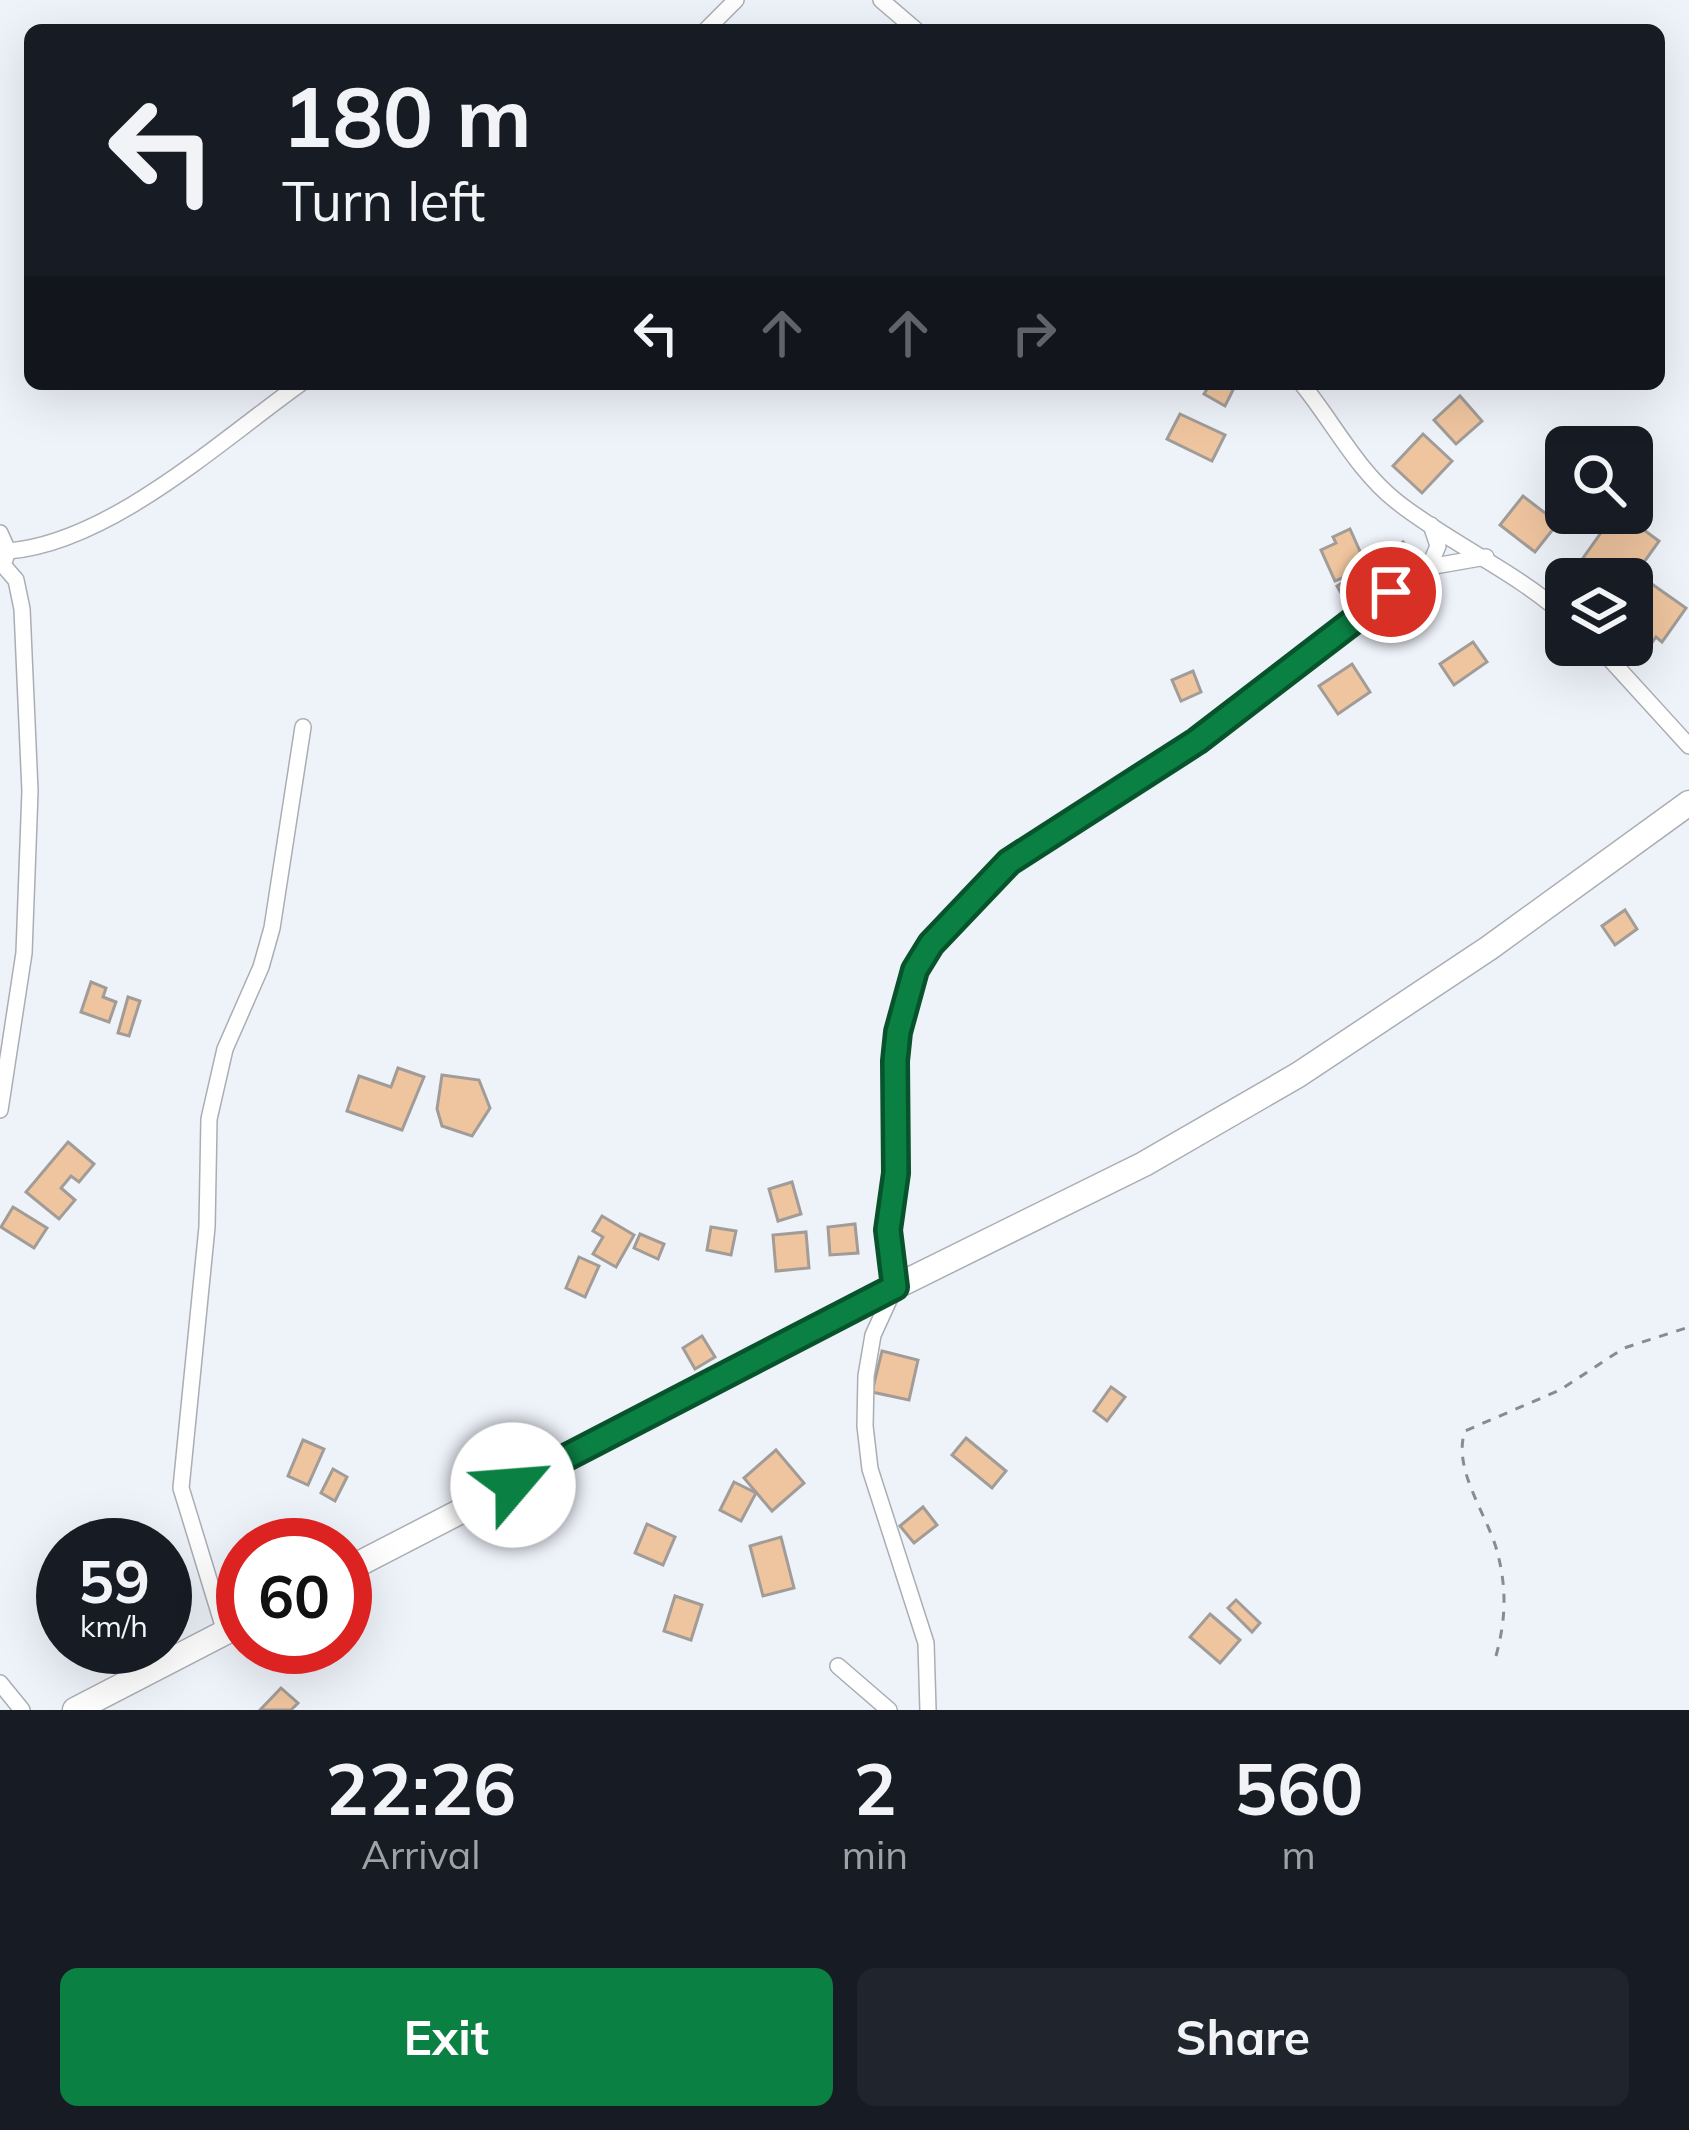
<!DOCTYPE html>
<html lang="en">
<head>
<meta charset="utf-8">
<style>
  body { margin:0; font-family:Mulish,sans-serif; background:#20242c; color:#f1f3f6; height:100vh; display:flex; flex-direction:column; font-size:45px; white-space:nowrap }
  * { box-sizing:border-box; margin:0 }
  p { font-size:39px; color:#9ea1a6 }
  .icon { flex:none; width:66px; height:66px; fill:none; stroke:currentColor; stroke-width:2; stroke-linecap:round; stroke-linejoin:round }
  .map { position:relative; height:1710px; overflow:hidden }
  .panel { display:flex; flex-direction:column; background:#171b24; flex:1 }
  .panel>* { flex:none }
  .banner { position:absolute; left:24px; top:24px; width:1641px; height:366px; border-radius:18px; box-shadow:0 12px 48px #0002; background:#171b24; color:#f1f3f6; overflow:hidden }
  .buttons { position:absolute; left:1545px; top:426px; display:grid; gap:24px }
  .buttons a { display:grid; place-items:center; width:108px; height:108px; border-radius:18px; background:#171b24; box-shadow:0 12px 48px #0002; font-size:60px }
  .speed { position:absolute; left:36px; top:1518px; display:flex; gap:24px; font-size:60px; font-weight:700; text-align:center }
  .speed>* { display:grid; place-content:center; width:156px; height:156px; border-radius:50%; background:#171b24; box-shadow:0 12px 48px #0002; line-height:1 }
  .speed small { font-size:30px; font-weight:400 }
  .speed .limit { border:18px solid #d22; background:#fff; color:#111 }
  .pin { position:absolute; display:grid; place-items:center; width:102px; height:102px; color:#fff; margin:-51px; border:6px solid #fff; border-radius:50%; box-shadow:0 3px 12px #0007 }
  .me { position:absolute; width:132px; margin:-66px; rotate:63deg; stroke-linejoin:round; filter:drop-shadow(0 0 9px #0008) }
  .turn { display:flex; align-items:center; gap:42px; height:252px; padding:0 60px; font-size:54px }
  .turn .icon { width:156px; height:156px; stroke-width:2.5 }
  .turn b { display:block; font-size:84px; line-height:102px }
  .lanes { display:flex; align-items:center; height:114px; padding:0 60px; background:#0003; justify-content:center; gap:60px; direction:ltr }
  .lanes .off { opacity:.35 }
  .eta { display:flex; justify-content:space-evenly; align-items:center; height:204px; text-align:center }
  .eta b { font-size:72px; font-weight:700; line-height:84px }
  .primary-button { display:flex; gap:24px; margin-top:auto; padding:24px 60px }
  .primary-button a { flex:1; height:138px; border-radius:18px; background:#0b8043; color:#fff; font-size:48px; font-weight:700; line-height:138px; text-align:center }
  .primary-button a+a { background:#20242c; color:#f1f3f6 }
  .map>svg:first-child { display:block }
  .building { fill:#efc59f; stroke:#a19c97; stroke-width:3 }
  .lines { fill:none; stroke-linecap:round; stroke-linejoin:round }
  .street-casing { stroke:#aaaeb4; stroke-width:18 }
  .primary-casing { stroke:#aaaeb4; stroke-width:27 }
  .path { stroke:#888b8f; stroke-width:3; stroke-dasharray:9 9; stroke-linecap:butt }
  .street { stroke:#fff; stroke-width:15 }
  .primary { stroke:#fff; stroke-width:24 }
  .route-casing { stroke:#07532c; stroke-width:30 }
  .route { stroke:#0b8043; stroke-width:21 }
</style>
</head>
<body>
<div class="map">
<svg width="1689" height="1710" viewBox="0 0 1689 1710">
  <rect width="100%" height="100%" fill="#eef2f9"/>
  <g class="building">
    <polygon points="1210,384 1223,384 1233,390 1225,406 1204,394"/>
    <polygon points="1460,396 1482,421 1456,444 1434,420"/>
    <polygon points="1180,414 1225,435 1212,461 1167,439"/>
    <polygon points="1423,434 1452,461 1422,493 1393,466"/>
    <polygon points="1523,496 1558,523 1535,552 1500,525"/>
    <polygon points="1615,513 1621,513 1659,541 1632,579 1606,579 1581,561"/>
    <polygon points="1350,529 1367,567 1335,581 1321,550 1336,543 1333,537"/>
    <polygon points="1403,542 1430,573 1416,585 1389,555"/>
    <polygon points="1375,563 1389,587 1351,610 1337,586"/>
    <polygon points="1649,582 1686,608 1662,642 1656,637 1644,654 1631,645 1632,607"/>
    <polygon points="1473,642 1487,662 1454,685 1440,664"/>
    <polygon points="1352,664 1370,692 1338,714 1319,686"/>
    <polygon points="1193,671 1201,692 1181,701 1172,680"/>
    <polygon points="1625,910 1637,929 1615,945 1602,926"/>
    <polygon points="91,982 106,988 103,997 116,1002 109,1022 81,1012"/>
    <polygon points="128,997 140,1001 129,1036 118,1033"/>
    <polygon points="398,1068 424,1077 402,1130 347,1111 359,1076 391,1087"/>
    <polygon points="442,1075 479,1080 490,1108 472,1136 442,1126 437,1109"/>
    <polygon points="68,1142 94,1164 79,1182 71,1176 61,1188 75,1200 59,1219 26,1192"/>
    <polygon points="792,1182 801,1214 778,1221 769,1189"/>
    <polygon points="13,1207 47,1228 34,1248 1,1227"/>
    <polygon points="602,1216 634,1235 616,1267 593,1254 603,1237 593,1231"/>
    <polygon points="855,1224 858,1253 830,1255 828,1227"/>
    <polygon points="711,1227 736,1231 731,1255 707,1250"/>
    <polygon points="806,1232 809,1268 776,1271 773,1235"/>
    <polygon points="640,1234 664,1244 658,1259 634,1248"/>
    <polygon points="579,1257 599,1266 585,1297 566,1288"/>
    <polygon points="702,1336 715,1357 695,1369 683,1348"/>
    <polygon points="882,1351 918,1360 909,1400 872,1392"/>
    <polygon points="1111,1387 1125,1397 1107,1421 1094,1411"/>
    <polygon points="966,1438 1006,1471 992,1488 952,1455"/>
    <polygon points="303,1440 324,1449 308,1485 288,1476"/>
    <polygon points="776,1450 804,1483 772,1511 744,1478"/>
    <polygon points="333,1469 347,1477 335,1501 321,1493"/>
    <polygon points="734,1482 756,1493 741,1521 720,1510"/>
    <polygon points="923,1507 937,1525 914,1543 900,1526"/>
    <polygon points="647,1524 675,1537 663,1565 635,1553"/>
    <polygon points="781,1537 794,1588 763,1596 750,1546"/>
    <polygon points="675,1596 702,1605 691,1640 664,1631"/>
    <polygon points="1236,1600 1260,1623 1252,1632 1228,1608"/>
    <polygon points="1210,1614 1240,1640 1220,1663 1190,1637"/>
    <polygon points="281,1688 298,1703 291,1710 260,1710"/>
  </g>
  <g class="lines">
    <g class="street-casing">
      <g id="street">
        <polyline points="881,0 916,30"/>
        <polyline points="706,30 736,0"/>
        <path d="M1302,384c31,38 55,86 94,117 54,43 118,69 170,116"/>
        <path d="M0,533l8,18c101,-8 211,-109 292,-167"/>
        <polyline points="1429,567 1486,557"/>
        <polyline points="1597,645 1689,746"/>
        <polyline points="0,1110 24,953 30,791 22,609 16,580 3,565 8,551"/>
        <polyline points="225,1632 181,1488 207,1227 209,1119 225,1049 261,967 272,928 303,727"/>
        <polyline points="838,1666 889,1710"/>
        <polyline points="0,1683 22,1710"/>
        <polyline points="928,1710 926,1643 870,1469 865,1426 866,1376 873,1335 895,1287 888,1230 895,1173 895,1061 898,1032 915,970 955,915 995,873 1197,741 1332,634 1429,567 1438,546 1431,525"/>
      </g>
    </g>
    <g class="primary-casing">
      <g id="primary">
        <polyline points="345,1571 895,1287 1144,1164 1298,1075 1489,948 1689,803"/>
        <polyline points="75,1710 243,1623"/>
      </g>
    </g>
    <path class="path" d="M1496,1656c10,-37 11,-68 1,-105 -10,-37 -45,-82 -32,-120l95,-41 64,-42 65,-21"/>
    <use href="#street" class="street"/>
    <use href="#primary" class="primary"/>
  </g>
  <g class="lines">
    <g class="route-casing">
      <polyline id="route" points="513,1485 895,1287 888,1230 896,1173 895,1061 898,1032 915,970 931,944 1009,862 1197,741 1391,592"/>
    </g>
    <use href="#route" class="route"/>
  </g>
</svg>
<div class="buttons">
<a><svg class="icon" aria-label="search" viewBox="0 0 24 24"><circle cx="10" cy="10" r="6"/><path d="M15 15l6 6"/></svg></a>
<a><svg class="icon" aria-label="layers" viewBox="0 0 24 24"><path d="M12 4l9 5-9 5-9-5zM3 14l9 5 9-5"/></svg></a>
</div>
<div class="speed"><div>59<small>km/h</small></div><div class="limit">60</div></div>
<div class="pin" style="left:1391px;top:592px;background:#d93025"><svg class="icon" aria-label="arrive" viewBox="0 0 24 24"><path d="M6 21V4h12l-3 4 3 4H6"/></svg></div>
<svg class="me" style="left:513px;top:1485px" viewBox="-20 -20 40 40"><circle r="19" fill="#fff"/><path d="M0-13L10 11 0 6-10 11z" fill="#0b8043"/></svg>
<div class="banner">
<div class="turn"><svg class="icon" aria-label="left" viewBox="0 0 24 24"><path d="M17 20v-9H6M10 6l-5 5 5 5"/></svg><div><b>180 m</b>Turn left</div></div>
<div class="lanes"><svg class="icon" aria-label="left" viewBox="0 0 24 24"><path d="M17 20v-9H6M10 6l-5 5 5 5"/></svg><svg class="icon off" aria-label="ahead" viewBox="0 0 24 24"><path d="M12 20V5M6 11l6-6 6 6"/></svg><svg class="icon off" aria-label="ahead" viewBox="0 0 24 24"><path d="M12 20V5M6 11l6-6 6 6"/></svg><svg class="icon off" aria-label="right" viewBox="0 0 24 24"><path d="M7 20v-9h11M14 6l5 5-5 5"/></svg></div>
</div>
</div>
<section class="panel">
<div class="eta">
<div><b>22:26</b><p>Arrival</p></div>
<div><b>2</b><p>min</p></div>
<div><b>560</b><p>m</p></div>
</div>
<div class="primary-button"><a>Exit</a><a>Share</a></div>
</section>
</body>
</html>
